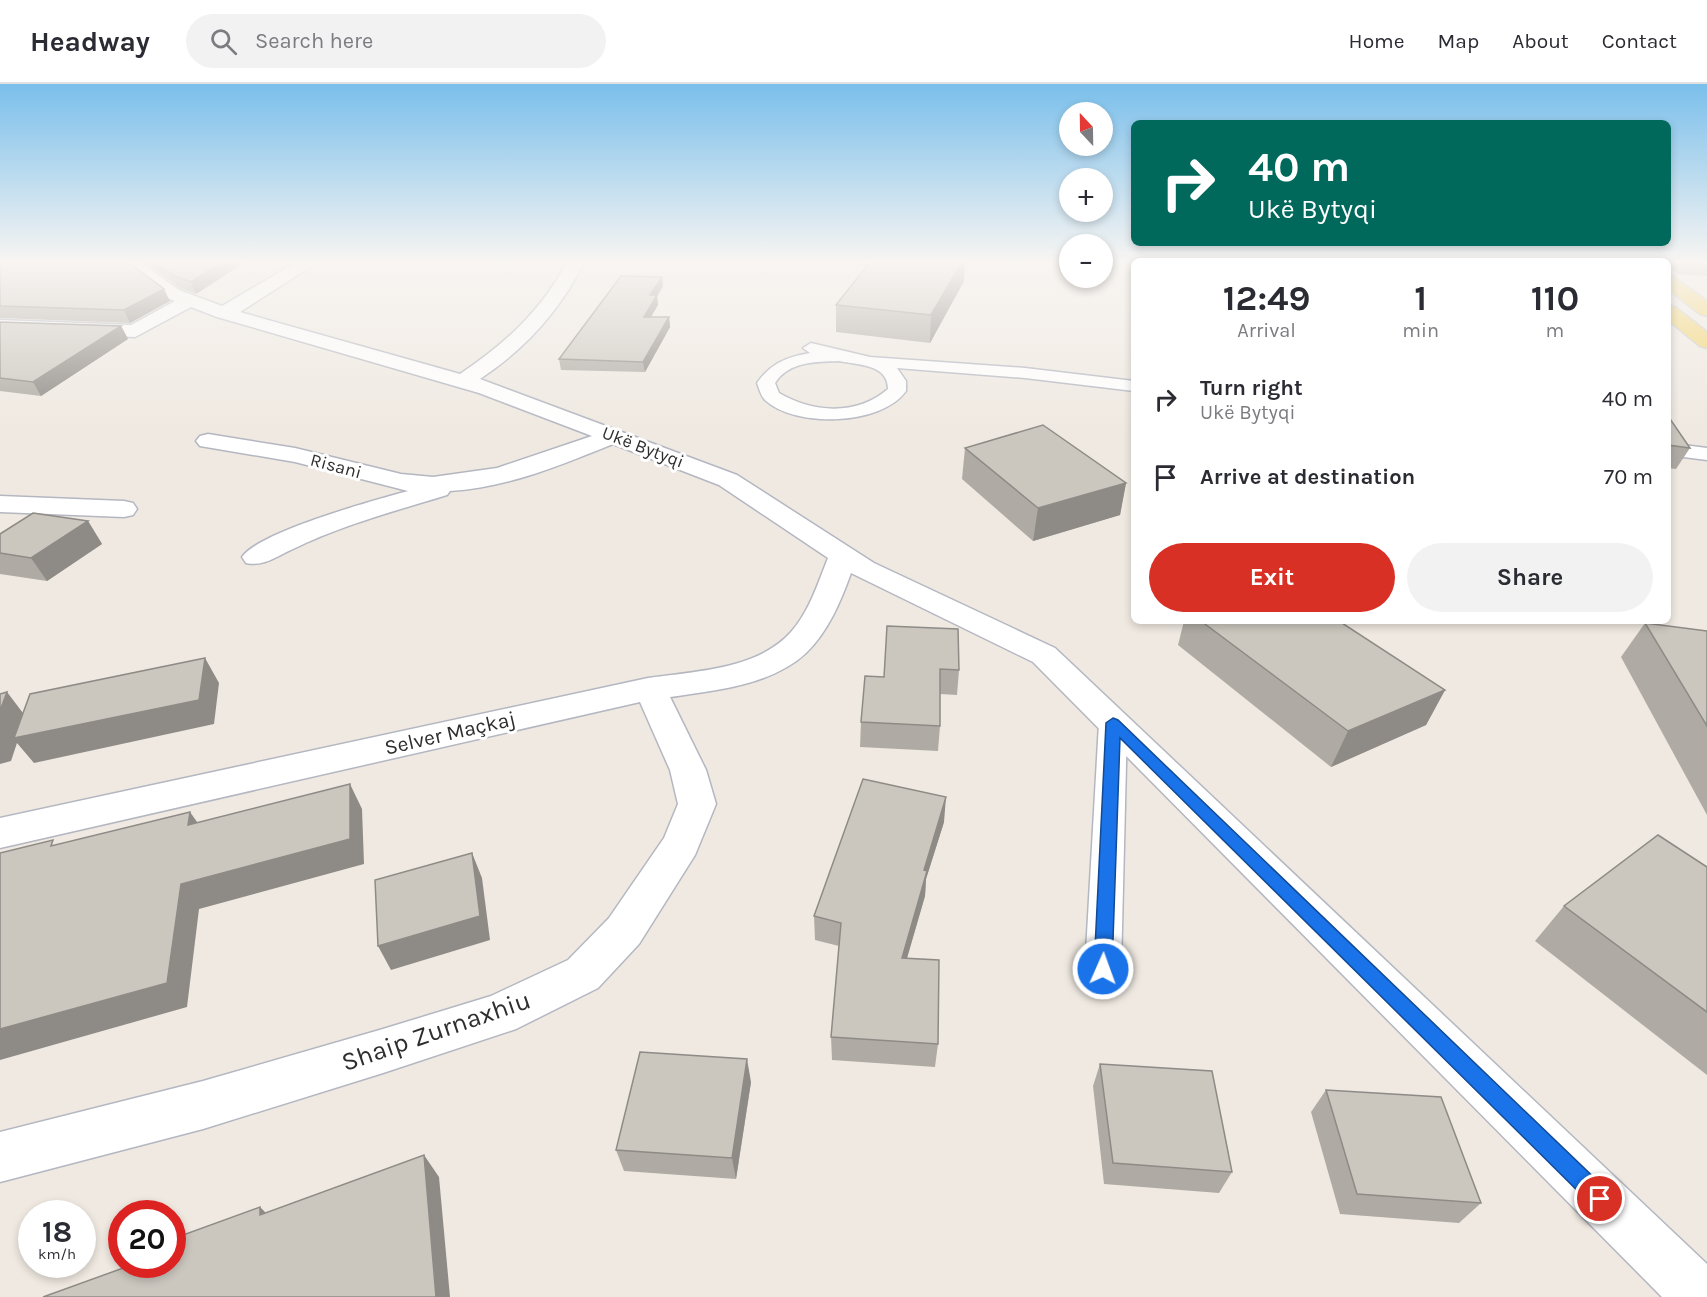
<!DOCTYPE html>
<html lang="en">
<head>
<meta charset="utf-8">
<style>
  body { margin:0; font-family:Karla,sans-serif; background:#f2f2f3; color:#2b2b33; height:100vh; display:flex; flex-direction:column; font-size:22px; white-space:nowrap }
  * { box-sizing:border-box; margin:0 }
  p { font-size:20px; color:#7c7c81 }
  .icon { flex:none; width:33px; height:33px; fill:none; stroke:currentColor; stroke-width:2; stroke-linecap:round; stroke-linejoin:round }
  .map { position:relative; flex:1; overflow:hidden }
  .panel { position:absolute; left:1131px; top:174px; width:540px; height:366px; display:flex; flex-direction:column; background:#fff; border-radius:9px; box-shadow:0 3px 9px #0003 }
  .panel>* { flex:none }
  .guide { position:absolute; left:1131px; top:36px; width:540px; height:126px; border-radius:9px; box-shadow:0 3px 9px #0003; background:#00695c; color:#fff; overflow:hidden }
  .needle { width:39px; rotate:338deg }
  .tools { position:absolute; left:1059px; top:18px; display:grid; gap:12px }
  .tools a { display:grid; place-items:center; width:54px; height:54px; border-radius:50%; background:#fff; box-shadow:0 3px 9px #0003; font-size:30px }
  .speed { position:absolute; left:18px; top:1116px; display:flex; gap:12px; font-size:30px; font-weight:700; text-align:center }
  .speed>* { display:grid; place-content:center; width:78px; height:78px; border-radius:50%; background:#fff; box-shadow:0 3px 9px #0003; line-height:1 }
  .speed small { font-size:15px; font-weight:400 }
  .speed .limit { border:9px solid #d22; background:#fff; color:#111 }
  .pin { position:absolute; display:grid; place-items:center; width:51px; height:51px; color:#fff; margin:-26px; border:3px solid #fff; border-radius:50%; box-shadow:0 2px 6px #0007 }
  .me { position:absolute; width:66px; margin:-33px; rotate:2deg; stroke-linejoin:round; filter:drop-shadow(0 0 4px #0008) }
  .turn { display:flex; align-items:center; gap:21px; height:126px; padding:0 18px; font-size:27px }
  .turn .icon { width:78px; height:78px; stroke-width:2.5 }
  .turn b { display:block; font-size:42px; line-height:51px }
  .eta { display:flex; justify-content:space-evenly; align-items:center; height:102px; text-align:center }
  .eta b { font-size:36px; font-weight:700; line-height:42px }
  .action { display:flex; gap:12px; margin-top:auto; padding:12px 18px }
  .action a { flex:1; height:69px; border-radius:36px; background:#d93025; color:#fff; font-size:24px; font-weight:700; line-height:69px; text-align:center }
  .action a+a { background:#f2f2f3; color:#2b2b33 }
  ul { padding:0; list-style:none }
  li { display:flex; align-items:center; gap:18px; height:78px; padding:0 18px }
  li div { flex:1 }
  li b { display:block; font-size:22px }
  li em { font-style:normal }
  header { display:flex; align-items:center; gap:36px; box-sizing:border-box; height:84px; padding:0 30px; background:#fff; border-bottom:2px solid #e1e1e2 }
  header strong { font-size:28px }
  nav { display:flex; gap:33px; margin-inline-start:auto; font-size:21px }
  .search { width:420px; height:54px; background:#f2f2f3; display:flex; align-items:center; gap:15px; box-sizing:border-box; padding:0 21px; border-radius:33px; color:#7c7c81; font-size:22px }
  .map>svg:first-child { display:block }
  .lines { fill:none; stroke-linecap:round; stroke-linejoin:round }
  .lane-casing { stroke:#b4b7c1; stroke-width:3 }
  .street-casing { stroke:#b4b7c1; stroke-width:3 }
  .primary-casing { stroke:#c9c9c9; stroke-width:3 }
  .lane { fill:#fff; fill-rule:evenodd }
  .street { fill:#fff; fill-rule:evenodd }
  .primary { fill:#f2d163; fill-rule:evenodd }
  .wall { fill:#afaba4 }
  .shaded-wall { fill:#8e8b86 }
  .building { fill:#cbc7bf; stroke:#8e8b86; stroke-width:1.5 }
  .route { fill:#1a73e8; stroke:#114b97; stroke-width:1.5 }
  .labels { text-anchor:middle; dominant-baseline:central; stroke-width:6; stroke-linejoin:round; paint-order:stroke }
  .far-street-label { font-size:18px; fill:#2e2e2e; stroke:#fff }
  .street-label { font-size:21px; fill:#2e2e2e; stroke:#fff }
  .near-street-label { font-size:26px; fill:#2e2e2e; stroke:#fff }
</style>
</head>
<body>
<header>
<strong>Headway</strong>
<div class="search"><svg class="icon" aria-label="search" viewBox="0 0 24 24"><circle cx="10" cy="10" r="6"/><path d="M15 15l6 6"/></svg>Search here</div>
<nav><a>Home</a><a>Map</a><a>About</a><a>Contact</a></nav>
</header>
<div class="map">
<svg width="1707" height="1213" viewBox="0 0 1707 1213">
  <rect width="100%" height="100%" fill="#efe9e1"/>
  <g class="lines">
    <g class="lane-casing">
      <g id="lane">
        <path d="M811,259l59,14 155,11 109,13v10l-109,-13 -128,-10 9,13v10c-25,35 -111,37 -141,9 -4,-4 -6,-12 -8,-17 14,-20 30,-26 53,-30l-7,-5zM839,277c19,4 49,3 49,28 -31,27 -75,24 -109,4l-4,-10c14,-22 41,-21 64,-22z"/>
        <polygon points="1668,359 1707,364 1707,376 1668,371"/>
        <polygon points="1113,629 1123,632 1127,639 1121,885 1116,896 1103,901 1090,896 1085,885 1099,639 1103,632"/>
      </g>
    </g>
    <g class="street-casing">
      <g id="street">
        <path d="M121,178h19l39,28 43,16 75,-44h21l-78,50 220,62c45,-30 82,-64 107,-112h17c-24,49 -59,87 -104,117l257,96 137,88 181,85 652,616v33h-45l-629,-635 -182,-89c-10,28 -23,59 -45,80 -34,32 -92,38 -136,44l36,73 10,34 -21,51 -56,89 -41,44 -82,41 -133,44 -180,56 -203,53v-50l203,-51 180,-52 108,-33 77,-36 41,-42 55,-80 14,-34 -8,-34 -30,-68 -640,146v-30l648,-140c47,-7 109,-8 143,-46 18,-20 27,-49 37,-74l-109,-73 -106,-41c-52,21 -107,44 -163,47l-3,4c-52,16 -105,30 -154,54 -16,7 -29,18 -47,14l-4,-6c17,-25 133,-57 166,-66l-113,-29 -95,-16 -4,-5 4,-5 8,-2 87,14 106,26 32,3 64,-9 95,-32 -113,-43 -262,-76 -26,-10 -56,30 -135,-5v-12l131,5 44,-24 -8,-3z"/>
        <polygon points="0,412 124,417 133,419 137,425 133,431 124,433 0,428"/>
      </g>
    </g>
    <g class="primary-casing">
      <g id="primary">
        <polygon points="1668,192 1674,193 1707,217 1707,232 1700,230 1668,205"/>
        <polygon points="1668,221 1675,223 1707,248 1707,264 1700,262 1668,236"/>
      </g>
    </g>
    <use href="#lane" class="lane"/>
    <use href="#street" class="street"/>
    <use href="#primary" class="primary"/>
  </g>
  <g class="wall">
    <polygon points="0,178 170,217 130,239 0,234"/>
    <polygon points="144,178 245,178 196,210 180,204"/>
    <polygon points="1668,178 1707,178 1707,192 1678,190 1668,180"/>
    <polygon points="662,193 663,202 657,212 658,221 651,233 669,233 670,243 645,288 561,286 559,275"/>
    <polygon points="964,197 930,259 836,248 836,221"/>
    <polygon points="0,238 121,242 128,255 41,312 0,307"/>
    <polygon points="1668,332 1690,364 1676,385 1668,384"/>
    <polygon points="965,364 1126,399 1120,431 1033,457 962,395"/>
    <polygon points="88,437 102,460 47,497 0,490 0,450"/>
    <polygon points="1184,537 1339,537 1445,606 1426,641 1331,683 1178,561"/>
    <polygon points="1645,539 1707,547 1707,731 1621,573"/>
    <polygon points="887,542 959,586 957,611 940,610 940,642 938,667 860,663 861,638 884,593"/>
    <polygon points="944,738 926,795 925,812 907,874 938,960 935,983 832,976 831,953 839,862 815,856 814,832"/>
    <polygon points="1707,783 1707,991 1535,857 1564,822"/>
    <polygon points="1100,980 1232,1088 1219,1109 1104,1100 1093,1002"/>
    <polygon points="751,998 736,1095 624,1087 616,1066"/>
    <polygon points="1326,1006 1481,1119 1459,1139 1340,1130 1311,1028"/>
  </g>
  <g class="shaded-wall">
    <polygon points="222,178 245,178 196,210 191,198"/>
    <polygon points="962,178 965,178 964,197 930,259 931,231"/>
    <polygon points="662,193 663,202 657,212 658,221 645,242 644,233 650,211"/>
    <polygon points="164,205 170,217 130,239 124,226"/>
    <polygon points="669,233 670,243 645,288 643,278"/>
    <polygon points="121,242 128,255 41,312 33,298"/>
    <polygon points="1126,399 1120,431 1033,457 1038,424"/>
    <polygon points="88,437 102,460 47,497 31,474"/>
    <polygon points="205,574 219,599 214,640 34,679 17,659 11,677 0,680 0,627 7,608 26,633"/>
    <polygon points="1445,606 1426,641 1331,683 1348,647"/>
    <polygon points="350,700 362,725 364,780 199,825 187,923 0,976 0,945 181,800"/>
    <polygon points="946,713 944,738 926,795 925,812 900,898 902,874 924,786"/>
    <polygon points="190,728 207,752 188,741"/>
    <polygon points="472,769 482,794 490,856 391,886 378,862"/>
    <polygon points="747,975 751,998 736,1095 732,1074"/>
    <polygon points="424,1071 439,1093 450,1213 436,1213"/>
    <polygon points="260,1123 281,1144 260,1131"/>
  </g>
  <g class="building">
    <polygon points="0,178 128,178 164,205 124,226 0,222"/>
    <polygon points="155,178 222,178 191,198 175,192"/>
    <polygon points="870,178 962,178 931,231 836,221"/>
    <polygon points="621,192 662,193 650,211 657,211 644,233 669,233 643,278 559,275"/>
    <polygon points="0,238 121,242 33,298 0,294"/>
    <polygon points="1668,332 1690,364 1668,361"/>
    <polygon points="1043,341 1126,399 1038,424 965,364"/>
    <polygon points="33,429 88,437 31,474 0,469 0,450"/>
    <polygon points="1201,537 1339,537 1445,606 1348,647"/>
    <polygon points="1645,539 1707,547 1707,642"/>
    <polygon points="887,542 958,545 959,586 940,585 940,642 861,638 865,592 884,593"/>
    <polygon points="205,574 199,616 14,654 30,610"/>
    <polygon points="7,608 0,627 0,610"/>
    <polygon points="863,695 946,713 924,786 927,787 902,874 939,876 938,960 831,953 841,839 814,832"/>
    <polygon points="350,700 350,755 181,800 167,899 0,945 0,769 53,756 51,762 190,728 188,741"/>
    <polygon points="1658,751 1707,783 1707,928 1564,822"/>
    <polygon points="472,769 480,832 378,862 375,796"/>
    <polygon points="640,968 747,975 732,1074 616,1066"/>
    <polygon points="1100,980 1212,987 1232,1088 1113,1079"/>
    <polygon points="1326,1006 1441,1013 1481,1119 1357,1110"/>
    <polygon points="424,1071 436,1213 43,1213 126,1183 126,1180 172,1180 172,1155 260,1123 260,1131"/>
  </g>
  <linearGradient id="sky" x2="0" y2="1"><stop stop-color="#7abfeb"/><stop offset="0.51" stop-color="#f8f5f2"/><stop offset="1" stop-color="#f8f5f2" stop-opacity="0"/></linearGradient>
  <rect width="1707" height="348" fill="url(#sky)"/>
  <polygon class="route" points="1113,634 1118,636 1608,1107 1611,1115 1608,1122 1600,1125 1593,1122 1120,654 1112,885 1110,890 1103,893 1097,890 1094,885 1106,639"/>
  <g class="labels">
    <g class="far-street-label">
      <text transform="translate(643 363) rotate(21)">Ukë Bytyqi</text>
      <text transform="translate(336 382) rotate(15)">Risani</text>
    </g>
    <g class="street-label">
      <text transform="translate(450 649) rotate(-13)">Selver Maçkaj</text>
    </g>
    <g class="near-street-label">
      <text transform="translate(436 947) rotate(-19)">Shaip Zurnaxhiu</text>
    </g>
  </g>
</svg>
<div class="tools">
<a><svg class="needle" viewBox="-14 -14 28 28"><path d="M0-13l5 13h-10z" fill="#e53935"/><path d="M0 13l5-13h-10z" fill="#7c7c81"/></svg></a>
<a>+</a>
<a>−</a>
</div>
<div class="speed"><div>18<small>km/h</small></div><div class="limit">20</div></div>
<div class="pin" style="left:1600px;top:1115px;background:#d93025"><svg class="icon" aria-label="arrive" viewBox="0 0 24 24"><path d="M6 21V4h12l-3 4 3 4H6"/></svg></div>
<svg class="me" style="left:1103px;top:885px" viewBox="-20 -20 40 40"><circle r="17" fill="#1a73e8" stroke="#fff" stroke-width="3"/><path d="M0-11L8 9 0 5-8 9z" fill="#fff"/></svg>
<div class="guide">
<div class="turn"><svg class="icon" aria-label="right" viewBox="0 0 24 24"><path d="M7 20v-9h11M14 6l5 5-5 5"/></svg><div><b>40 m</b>Ukë Bytyqi</div></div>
</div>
<section class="panel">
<div class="eta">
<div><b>12:49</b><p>Arrival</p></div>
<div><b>1</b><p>min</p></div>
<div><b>110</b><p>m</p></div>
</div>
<ul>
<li><svg class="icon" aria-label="right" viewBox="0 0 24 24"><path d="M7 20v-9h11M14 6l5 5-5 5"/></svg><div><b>Turn right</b><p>Ukë Bytyqi</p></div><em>40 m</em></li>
<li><svg class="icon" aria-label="arrive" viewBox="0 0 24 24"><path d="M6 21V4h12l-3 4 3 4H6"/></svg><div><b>Arrive at destination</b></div><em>70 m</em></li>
</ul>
<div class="action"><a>Exit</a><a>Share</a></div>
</section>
</div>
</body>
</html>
